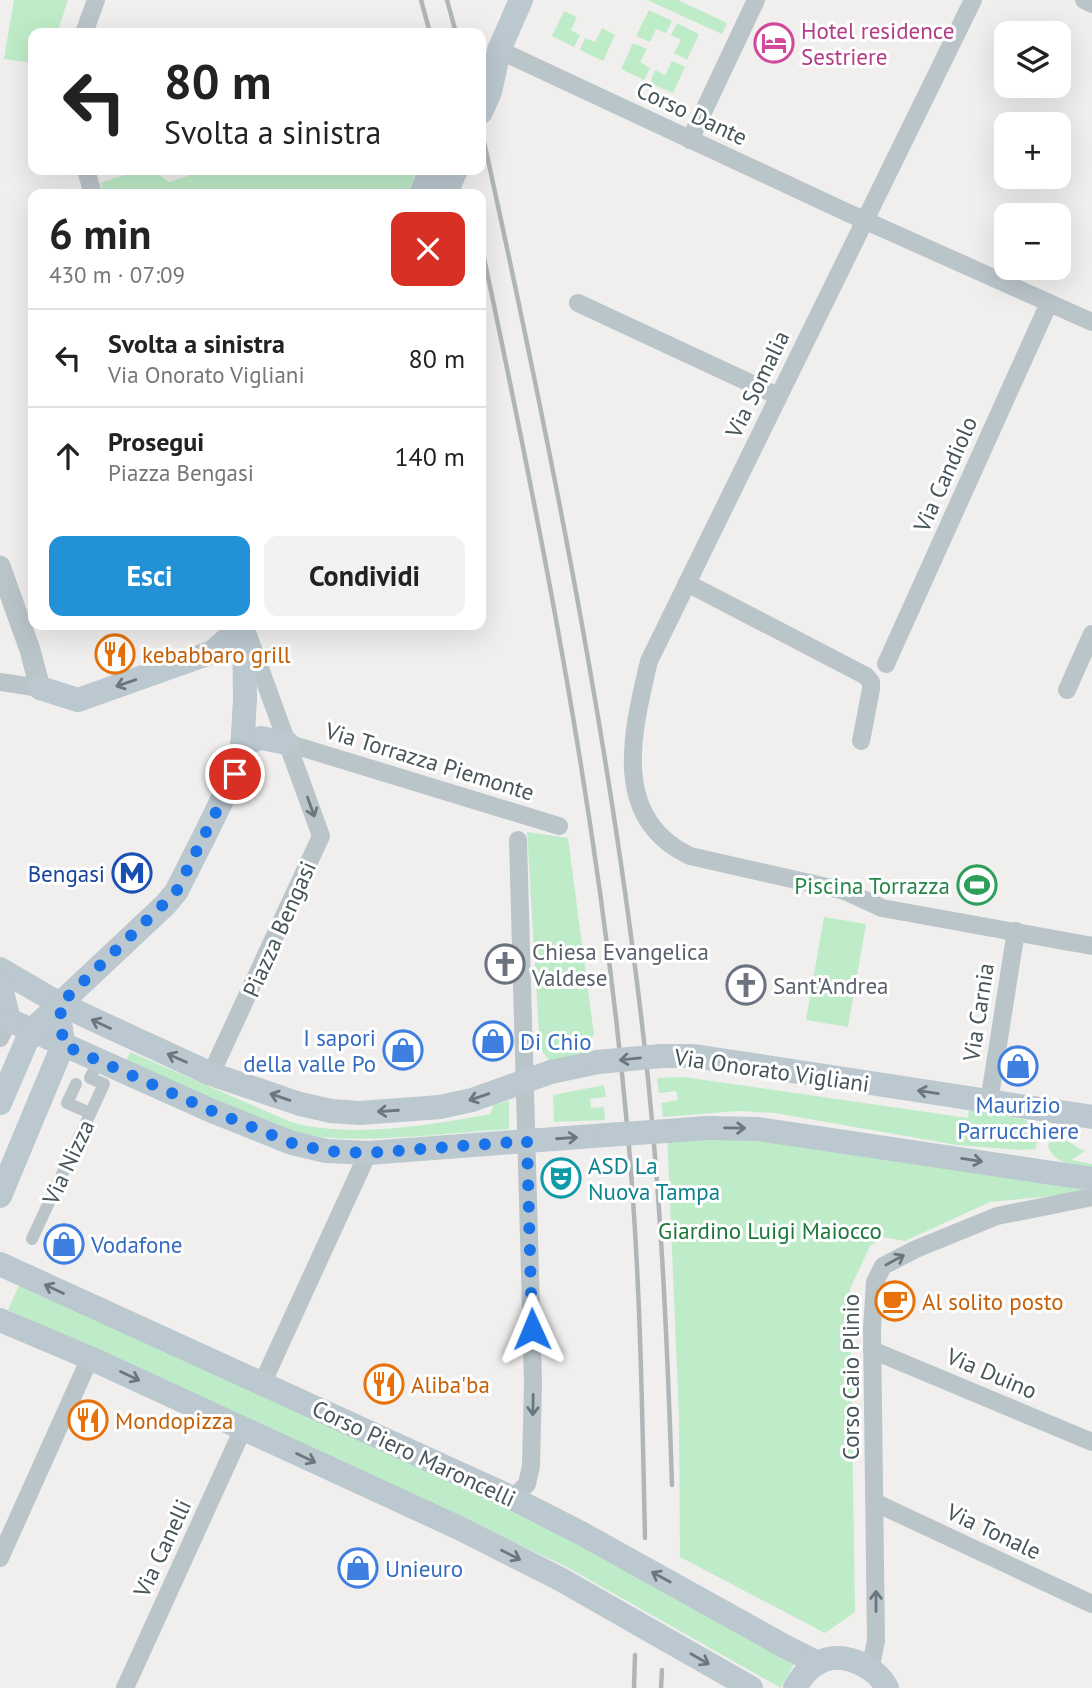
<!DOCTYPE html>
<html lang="it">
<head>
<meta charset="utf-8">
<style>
  body { margin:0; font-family:"PT Sans",sans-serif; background:#f2f2f2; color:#222; height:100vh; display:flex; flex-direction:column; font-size:26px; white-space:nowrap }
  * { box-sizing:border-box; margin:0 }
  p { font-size:23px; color:#767676 }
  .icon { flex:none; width:38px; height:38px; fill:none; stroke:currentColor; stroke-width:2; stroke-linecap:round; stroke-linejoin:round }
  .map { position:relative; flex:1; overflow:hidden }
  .details { position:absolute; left:28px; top:189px; width:458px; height:441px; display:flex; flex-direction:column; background:#fff; border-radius:14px; box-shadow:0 7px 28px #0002 }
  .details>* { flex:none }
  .top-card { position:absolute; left:28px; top:28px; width:458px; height:147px; border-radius:14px; box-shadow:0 7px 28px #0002; background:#fff; color:#222; overflow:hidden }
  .buttons { position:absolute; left:994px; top:21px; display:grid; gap:14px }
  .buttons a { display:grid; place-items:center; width:77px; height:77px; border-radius:14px; background:#fff; box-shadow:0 7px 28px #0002; font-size:35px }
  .pin { position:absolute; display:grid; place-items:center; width:60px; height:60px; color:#fff; margin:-30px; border:4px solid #fff; border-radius:50%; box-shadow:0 2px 7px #0007 }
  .me { position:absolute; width:77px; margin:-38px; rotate:359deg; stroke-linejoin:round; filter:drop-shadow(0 0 5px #0008) }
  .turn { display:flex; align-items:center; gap:24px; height:147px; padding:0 21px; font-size:32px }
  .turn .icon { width:91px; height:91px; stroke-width:2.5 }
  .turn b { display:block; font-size:49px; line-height:60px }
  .round { display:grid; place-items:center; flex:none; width:74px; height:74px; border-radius:14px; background:#f2f2f2 }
  .overview { display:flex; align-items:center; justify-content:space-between; height:119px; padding:0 21px }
  h1 { font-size:42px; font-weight:700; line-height:52px }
  .button { display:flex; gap:14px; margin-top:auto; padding:14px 21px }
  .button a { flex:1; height:80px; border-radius:14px; background:#2291d6; color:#fff; font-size:28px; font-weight:700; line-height:80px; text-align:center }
  .button a+a { background:#f2f2f2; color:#222 }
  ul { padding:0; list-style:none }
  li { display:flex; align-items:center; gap:21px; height:98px; padding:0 21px; border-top:2px solid #e0e0e0 }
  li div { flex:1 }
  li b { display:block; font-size:26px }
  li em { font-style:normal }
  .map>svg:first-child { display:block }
  .green { fill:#beecc8 }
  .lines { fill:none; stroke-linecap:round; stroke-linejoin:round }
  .pedestrian { stroke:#bac5ca; stroke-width:12 }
  .minor { stroke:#bac5ca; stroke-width:18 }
  .tertiary { stroke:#bac5ca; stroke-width:21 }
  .secondary { stroke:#bbc8cf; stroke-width:24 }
  .rail { stroke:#b0b5b8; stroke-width:4.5 }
  .secondary-bridge { stroke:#bbc8cf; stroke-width:24 }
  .oneway { stroke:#6a787d }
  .oneway2 { stroke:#6a777c }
  .route { stroke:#1a73e8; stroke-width:12; stroke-dasharray:0 21.6 }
  .labels { text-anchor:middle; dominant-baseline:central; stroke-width:6; stroke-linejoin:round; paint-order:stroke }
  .hotel-label { font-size:23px; fill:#b23c85; stroke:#fff; text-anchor:start }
  .street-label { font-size:23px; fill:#47555a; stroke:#fff }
  .food-label { font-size:23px; fill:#c56008; stroke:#fff; text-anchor:start }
  .transit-label { font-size:23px; fill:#164399; stroke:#fff; text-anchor:end }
  .leisure-label { font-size:23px; fill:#27864d; stroke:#fff; text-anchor:end }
  .worship-label { font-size:23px; fill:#5b616d; stroke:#fff; text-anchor:start }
  .shop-label { font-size:23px; fill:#366cbe; stroke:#fff; text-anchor:start }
  .culture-label { font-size:23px; fill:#0d838f; stroke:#fff; text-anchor:start }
  .park-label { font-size:23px; fill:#1c7839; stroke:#fff }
</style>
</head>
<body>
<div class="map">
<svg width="1092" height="1688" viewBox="0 0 1092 1688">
  <rect width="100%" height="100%" fill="#f1eeee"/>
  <g class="green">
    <polygon points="14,0 68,0 57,33 33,33 33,63 4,59"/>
    <polygon points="647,0 678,0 727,23 722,34"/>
    <polygon points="649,10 672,21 666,33 656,29 650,42 636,36"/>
    <polygon points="564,11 577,17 571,30 580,35 574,47 552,36"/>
    <polygon points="677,23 699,34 687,60 674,53 681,40 671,35"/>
    <polygon points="602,28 615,35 603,61 580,50 585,38 595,42"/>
    <polygon points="633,43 647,49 640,62 650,68 644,80 621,69"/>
    <polygon points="672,61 685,67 673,93 650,83 655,70 665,75"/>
    <polygon points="139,170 153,170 169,182 206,170 418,170 407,194 104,194 100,183"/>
    <polygon points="527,832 568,838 594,1035 590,1038 591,1055 551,1063 540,1048"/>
    <polygon points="824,917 866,924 848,1027 806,1020"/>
    <path d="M130,1052l161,70c59,17 140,3 199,-8l4,-9 15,-4v28c-71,4 -153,18 -221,3l-162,-71z"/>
    <polygon points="684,1077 968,1118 969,1110 1024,1119 1041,1133 1037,1141 1036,1149 1022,1150 957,1145 775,1113 739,1111 663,1117 661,1103 678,1100 676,1091 659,1093 657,1078"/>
    <polygon points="604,1085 606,1097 590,1099 591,1108 604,1107 605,1120 554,1122 553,1095"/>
    <polygon points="667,1131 959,1158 1092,1192 990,1202 905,1241 883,1237 870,1246 850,1289 855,1612 825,1633 680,1557 679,1417"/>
    <path d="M1055,1137c11,0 19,10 30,14l-14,9 21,4v5c-16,-3 -38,-5 -44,-23l3,-7z"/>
    <polygon points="19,1285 514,1510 795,1662 781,1688 565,1566 8,1310"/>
  </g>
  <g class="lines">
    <g class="pedestrian">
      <polyline points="76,1084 67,1103 90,1113"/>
      <polyline points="32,1239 104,1084 90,1078 94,1070"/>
    </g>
    <g class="minor">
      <path d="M973,0l-324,661c-16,69 -40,157 41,195l155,35 37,17 210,38"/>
      <polyline points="1084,0 1092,4"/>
      <polyline points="84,33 96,0"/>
      <polyline points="499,50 846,212 1092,322"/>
      <polyline points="690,140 756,0"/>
      <polyline points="86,170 93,194"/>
      <polyline points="578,303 778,396"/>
      <polyline points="687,583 866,676 871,682 871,689 861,741"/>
      <polyline points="886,664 1049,303"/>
      <polyline points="0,682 40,688"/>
      <polyline points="1067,690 1092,634"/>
      <polyline points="287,743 559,826"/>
      <polyline points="0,1016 9,1020 0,1038"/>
      <polyline points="211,1074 321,836 248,635"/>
      <polyline points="989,1102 1016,931"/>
      <polyline points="872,1350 1092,1442"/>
      <polyline points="262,1384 368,1153"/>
      <polyline points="513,1498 527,1484 531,1466 533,1382 518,840"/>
      <polyline points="876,1503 1092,1604"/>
      <polyline points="0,1558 90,1358"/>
      <polyline points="870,1669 876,1641 872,1328 875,1282 883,1266 916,1249 997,1216 1092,1197"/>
      <polyline points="125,1688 243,1429"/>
    </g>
    <polyline class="tertiary" points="0,566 30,650 40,688"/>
    <g class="secondary">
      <polyline points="481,112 490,92 499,50 521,0"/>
      <polyline points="421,194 431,170"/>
      <polyline points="40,688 78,700 213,652 243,625"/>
      <polyline points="242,744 261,738 287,743"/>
      <polyline points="0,969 60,1004 211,1074 300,1104 331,1111 360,1113 440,1107 472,1100 551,1072 598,1062"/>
      <polyline points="0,984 9,1020"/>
      <polyline points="9,1020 212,1111 292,1143 326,1151 368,1153 606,1135"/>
      <polyline points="661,1056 694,1056 1092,1117"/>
      <polyline points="0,1103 31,1031 165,905 176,892 206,833 235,773 242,752 245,699 244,625"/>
      <polyline points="667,1131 707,1128 758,1129 1092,1179"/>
      <polyline points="0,1196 63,1045 61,1028"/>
      <polyline points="0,1264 504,1494 579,1532 786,1647 818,1663"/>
      <polyline points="0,1320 90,1358 459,1528 560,1579 751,1688"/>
      <path d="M795,1688c5,-9 13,-20 23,-25 23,-14 58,3 69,25"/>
    </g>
    <g class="rail">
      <polyline points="421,0 430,33"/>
      <polyline points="447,0 456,33"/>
      <path d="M481,128c65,296 126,595 161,896 18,153 25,307 30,461"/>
      <polyline points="455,170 460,194"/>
      <path d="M481,244c62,291 119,584 146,881 13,137 15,275 18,413"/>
      <polyline points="634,1688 635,1655"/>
      <polyline points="661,1688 662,1670"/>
    </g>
    <g class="secondary-bridge">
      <polyline points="447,190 456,170"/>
      <polyline points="598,1062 661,1056"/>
      <polyline points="606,1135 667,1131"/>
    </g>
  </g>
  <defs><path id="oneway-shaft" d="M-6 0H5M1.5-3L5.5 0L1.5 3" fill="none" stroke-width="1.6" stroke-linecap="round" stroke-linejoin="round" transform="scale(1.75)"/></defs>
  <g class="oneway">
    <use href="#oneway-shaft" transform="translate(126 683) rotate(161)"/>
    <use href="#oneway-shaft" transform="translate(101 1024) rotate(-155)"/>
    <use href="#oneway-shaft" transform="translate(177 1058) rotate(-156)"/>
    <use href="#oneway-shaft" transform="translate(630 1059) rotate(174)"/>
    <use href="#oneway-shaft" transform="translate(928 1092) rotate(-171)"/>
    <use href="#oneway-shaft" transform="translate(280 1097) rotate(-161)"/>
    <use href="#oneway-shaft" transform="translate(479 1097) rotate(161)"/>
    <use href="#oneway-shaft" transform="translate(388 1111) rotate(176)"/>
    <use href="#oneway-shaft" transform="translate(735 1128) rotate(1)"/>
    <use href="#oneway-shaft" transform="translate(567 1138) rotate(-4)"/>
    <use href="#oneway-shaft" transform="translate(972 1160) rotate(9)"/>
    <use href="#oneway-shaft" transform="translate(54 1289) rotate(-155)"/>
    <use href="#oneway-shaft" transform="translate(130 1376) rotate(25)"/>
    <use href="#oneway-shaft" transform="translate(306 1458) rotate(25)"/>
    <use href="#oneway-shaft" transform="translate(511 1555) rotate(27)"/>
    <use href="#oneway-shaft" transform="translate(661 1577) rotate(-151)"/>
    <use href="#oneway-shaft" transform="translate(700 1659) rotate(30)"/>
  </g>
  <g class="oneway2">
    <use href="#oneway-shaft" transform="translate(311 807) rotate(70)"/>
    <use href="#oneway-shaft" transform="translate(895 1260) rotate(-29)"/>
    <use href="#oneway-shaft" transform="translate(533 1405) rotate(91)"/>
    <use href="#oneway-shaft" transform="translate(876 1601) rotate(-90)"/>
  </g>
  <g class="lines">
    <polyline class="route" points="235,774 176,892 60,1004 63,1045 212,1111 292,1143 326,1151 368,1153 527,1141 532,1329"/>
  </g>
  <defs>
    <g id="hotel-ring" transform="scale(2.0125)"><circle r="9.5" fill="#fff" stroke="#d1479c" stroke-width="1.5"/><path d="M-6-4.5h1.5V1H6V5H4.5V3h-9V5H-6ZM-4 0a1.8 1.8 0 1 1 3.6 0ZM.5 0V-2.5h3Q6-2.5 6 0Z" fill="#d1479c"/></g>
    <g id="restaurant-ring" transform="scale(2.0125)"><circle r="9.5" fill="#fff" stroke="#e8710a" stroke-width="1.5"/><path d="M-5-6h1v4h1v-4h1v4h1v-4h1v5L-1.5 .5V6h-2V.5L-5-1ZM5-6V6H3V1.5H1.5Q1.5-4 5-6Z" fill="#e8710a"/></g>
    <g id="metro-ring" transform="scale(2.0125)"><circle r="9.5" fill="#fff" stroke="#1a4fb4" stroke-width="1.5"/><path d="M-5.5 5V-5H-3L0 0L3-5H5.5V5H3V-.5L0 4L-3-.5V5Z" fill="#1a4fb4"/></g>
    <g id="stadium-ring" transform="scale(2.0125)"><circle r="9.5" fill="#fff" stroke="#2e9e5b" stroke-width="1.5"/><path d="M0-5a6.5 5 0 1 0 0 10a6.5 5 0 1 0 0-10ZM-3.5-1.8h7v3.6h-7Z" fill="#2e9e5b"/></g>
    <g id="church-ring" transform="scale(2.0125)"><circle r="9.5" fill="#fff" stroke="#6b7280" stroke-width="1.5"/><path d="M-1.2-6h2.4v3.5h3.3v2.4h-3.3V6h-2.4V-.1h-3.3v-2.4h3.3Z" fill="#6b7280"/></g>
    <g id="shop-ring" transform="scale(2.0125)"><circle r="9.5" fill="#fff" stroke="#3f7fe0" stroke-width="1.5"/><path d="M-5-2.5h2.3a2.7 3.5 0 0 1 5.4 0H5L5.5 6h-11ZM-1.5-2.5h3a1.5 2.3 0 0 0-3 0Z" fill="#3f7fe0"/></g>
    <g id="theatre-ring" transform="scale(2.0125)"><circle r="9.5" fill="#fff" stroke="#0f9aa8" stroke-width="1.5"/><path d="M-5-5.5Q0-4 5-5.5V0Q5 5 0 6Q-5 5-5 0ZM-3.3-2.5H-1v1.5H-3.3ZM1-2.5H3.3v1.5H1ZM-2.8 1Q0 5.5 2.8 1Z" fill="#0f9aa8"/></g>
    <g id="cafe-ring" transform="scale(2.0125)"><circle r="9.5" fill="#fff" stroke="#e8710a" stroke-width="1.5"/><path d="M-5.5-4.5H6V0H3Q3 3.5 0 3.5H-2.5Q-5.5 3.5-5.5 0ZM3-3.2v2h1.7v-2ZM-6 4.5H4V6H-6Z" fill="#e8710a"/></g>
  </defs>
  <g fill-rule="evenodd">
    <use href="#hotel-ring" x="774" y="43"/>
    <use href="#restaurant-ring" x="115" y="654"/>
    <use href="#metro-ring" x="132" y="873"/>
    <use href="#stadium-ring" x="977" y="885"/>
    <use href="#church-ring" x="505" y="964"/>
    <use href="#church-ring" x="746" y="985"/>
    <use href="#shop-ring" x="493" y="1041"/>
    <use href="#shop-ring" x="403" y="1050"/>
    <use href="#shop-ring" x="1018" y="1066"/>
    <use href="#theatre-ring" x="561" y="1178"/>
    <use href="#shop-ring" x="64" y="1244"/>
    <use href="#cafe-ring" x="895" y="1301"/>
    <use href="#restaurant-ring" x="384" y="1384"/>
    <use href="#restaurant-ring" x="88" y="1420"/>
    <use href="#shop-ring" x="358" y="1568"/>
  </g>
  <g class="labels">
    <g class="hotel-label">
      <text x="801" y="30">Hotel residence<tspan x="801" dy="26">Sestriere</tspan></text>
    </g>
    <g class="street-label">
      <text transform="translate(692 113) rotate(25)">Corso Dante</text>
      <text transform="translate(757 384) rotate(-64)">Via Somalia</text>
      <text transform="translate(945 474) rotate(-66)">Via Candiolo</text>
      <text transform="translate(430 761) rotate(17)">Via Torrazza Piemonte</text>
      <text transform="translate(279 929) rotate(-66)">Piazza Bengasi</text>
      <text transform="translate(978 1012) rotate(-81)">Via Carnia</text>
      <text transform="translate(772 1070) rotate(8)">Via Onorato Vigliani</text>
      <text transform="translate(68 1162) rotate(-65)">Via Nizza</text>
      <text transform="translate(992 1373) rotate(23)">Via Duino</text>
      <text transform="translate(850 1377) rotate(-90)">Corso Caio Plinio</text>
      <text transform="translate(414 1453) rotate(25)">Corso Piero Maroncelli</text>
      <text transform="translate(994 1531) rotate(25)">Via Tonale</text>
      <text transform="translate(162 1548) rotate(-65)">Via Canelli</text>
    </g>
    <g class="food-label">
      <text x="142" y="654">kebabbaro grill</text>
      <text x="922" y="1301">Al solito posto</text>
      <text x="411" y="1384">Aliba'ba</text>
      <text x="115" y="1420">Mondopizza</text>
    </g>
    <g class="transit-label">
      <text x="105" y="873">Bengasi</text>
    </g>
    <g class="leisure-label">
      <text x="950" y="885">Piscina Torrazza</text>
    </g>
    <g class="worship-label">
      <text x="532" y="951">Chiesa Evangelica<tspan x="532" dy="26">Valdese</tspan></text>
      <text x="773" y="985">Sant'Andrea</text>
    </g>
    <g class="shop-label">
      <text x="376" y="1037" text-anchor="end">I sapori<tspan x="376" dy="26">della valle Po</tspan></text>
      <text x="520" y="1041">Di Chio</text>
      <text x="1018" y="1104" text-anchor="middle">Maurizio<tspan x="1018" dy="26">Parrucchiere</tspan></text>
      <text x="91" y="1244">Vodafone</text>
      <text x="385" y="1568">Unieuro</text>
    </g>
    <g class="culture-label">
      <text x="588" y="1165">ASD La<tspan x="588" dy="26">Nuova Tampa</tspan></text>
    </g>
    <g class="park-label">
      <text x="770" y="1230">Giardino Luigi Maiocco</text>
    </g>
  </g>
</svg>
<div class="buttons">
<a><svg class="icon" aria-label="layers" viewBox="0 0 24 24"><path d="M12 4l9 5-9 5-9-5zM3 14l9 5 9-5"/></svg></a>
<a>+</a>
<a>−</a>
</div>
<div class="pin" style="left:235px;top:774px;background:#d93025"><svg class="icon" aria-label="arrive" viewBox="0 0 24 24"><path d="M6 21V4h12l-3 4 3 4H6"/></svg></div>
<svg class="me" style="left:532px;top:1329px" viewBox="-20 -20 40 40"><path d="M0-17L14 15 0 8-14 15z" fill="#1a73e8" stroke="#fff" stroke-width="4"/></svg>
<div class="top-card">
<div class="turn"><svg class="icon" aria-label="left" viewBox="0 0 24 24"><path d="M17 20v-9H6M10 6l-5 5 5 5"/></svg><div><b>80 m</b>Svolta a sinistra</div></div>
</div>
<section class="details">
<div class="overview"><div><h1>6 min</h1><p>430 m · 07:09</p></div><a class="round" style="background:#d93025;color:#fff"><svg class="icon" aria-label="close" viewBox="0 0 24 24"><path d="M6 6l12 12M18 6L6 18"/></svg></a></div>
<ul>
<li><svg class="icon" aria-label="left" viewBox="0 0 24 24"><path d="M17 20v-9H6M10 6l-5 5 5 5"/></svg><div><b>Svolta a sinistra</b><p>Via Onorato Vigliani</p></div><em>80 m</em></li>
<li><svg class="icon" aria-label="ahead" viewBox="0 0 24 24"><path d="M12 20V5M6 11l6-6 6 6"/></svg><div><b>Prosegui</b><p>Piazza Bengasi</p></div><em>140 m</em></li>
</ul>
<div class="button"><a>Esci</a><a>Condividi</a></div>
</section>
</div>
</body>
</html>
